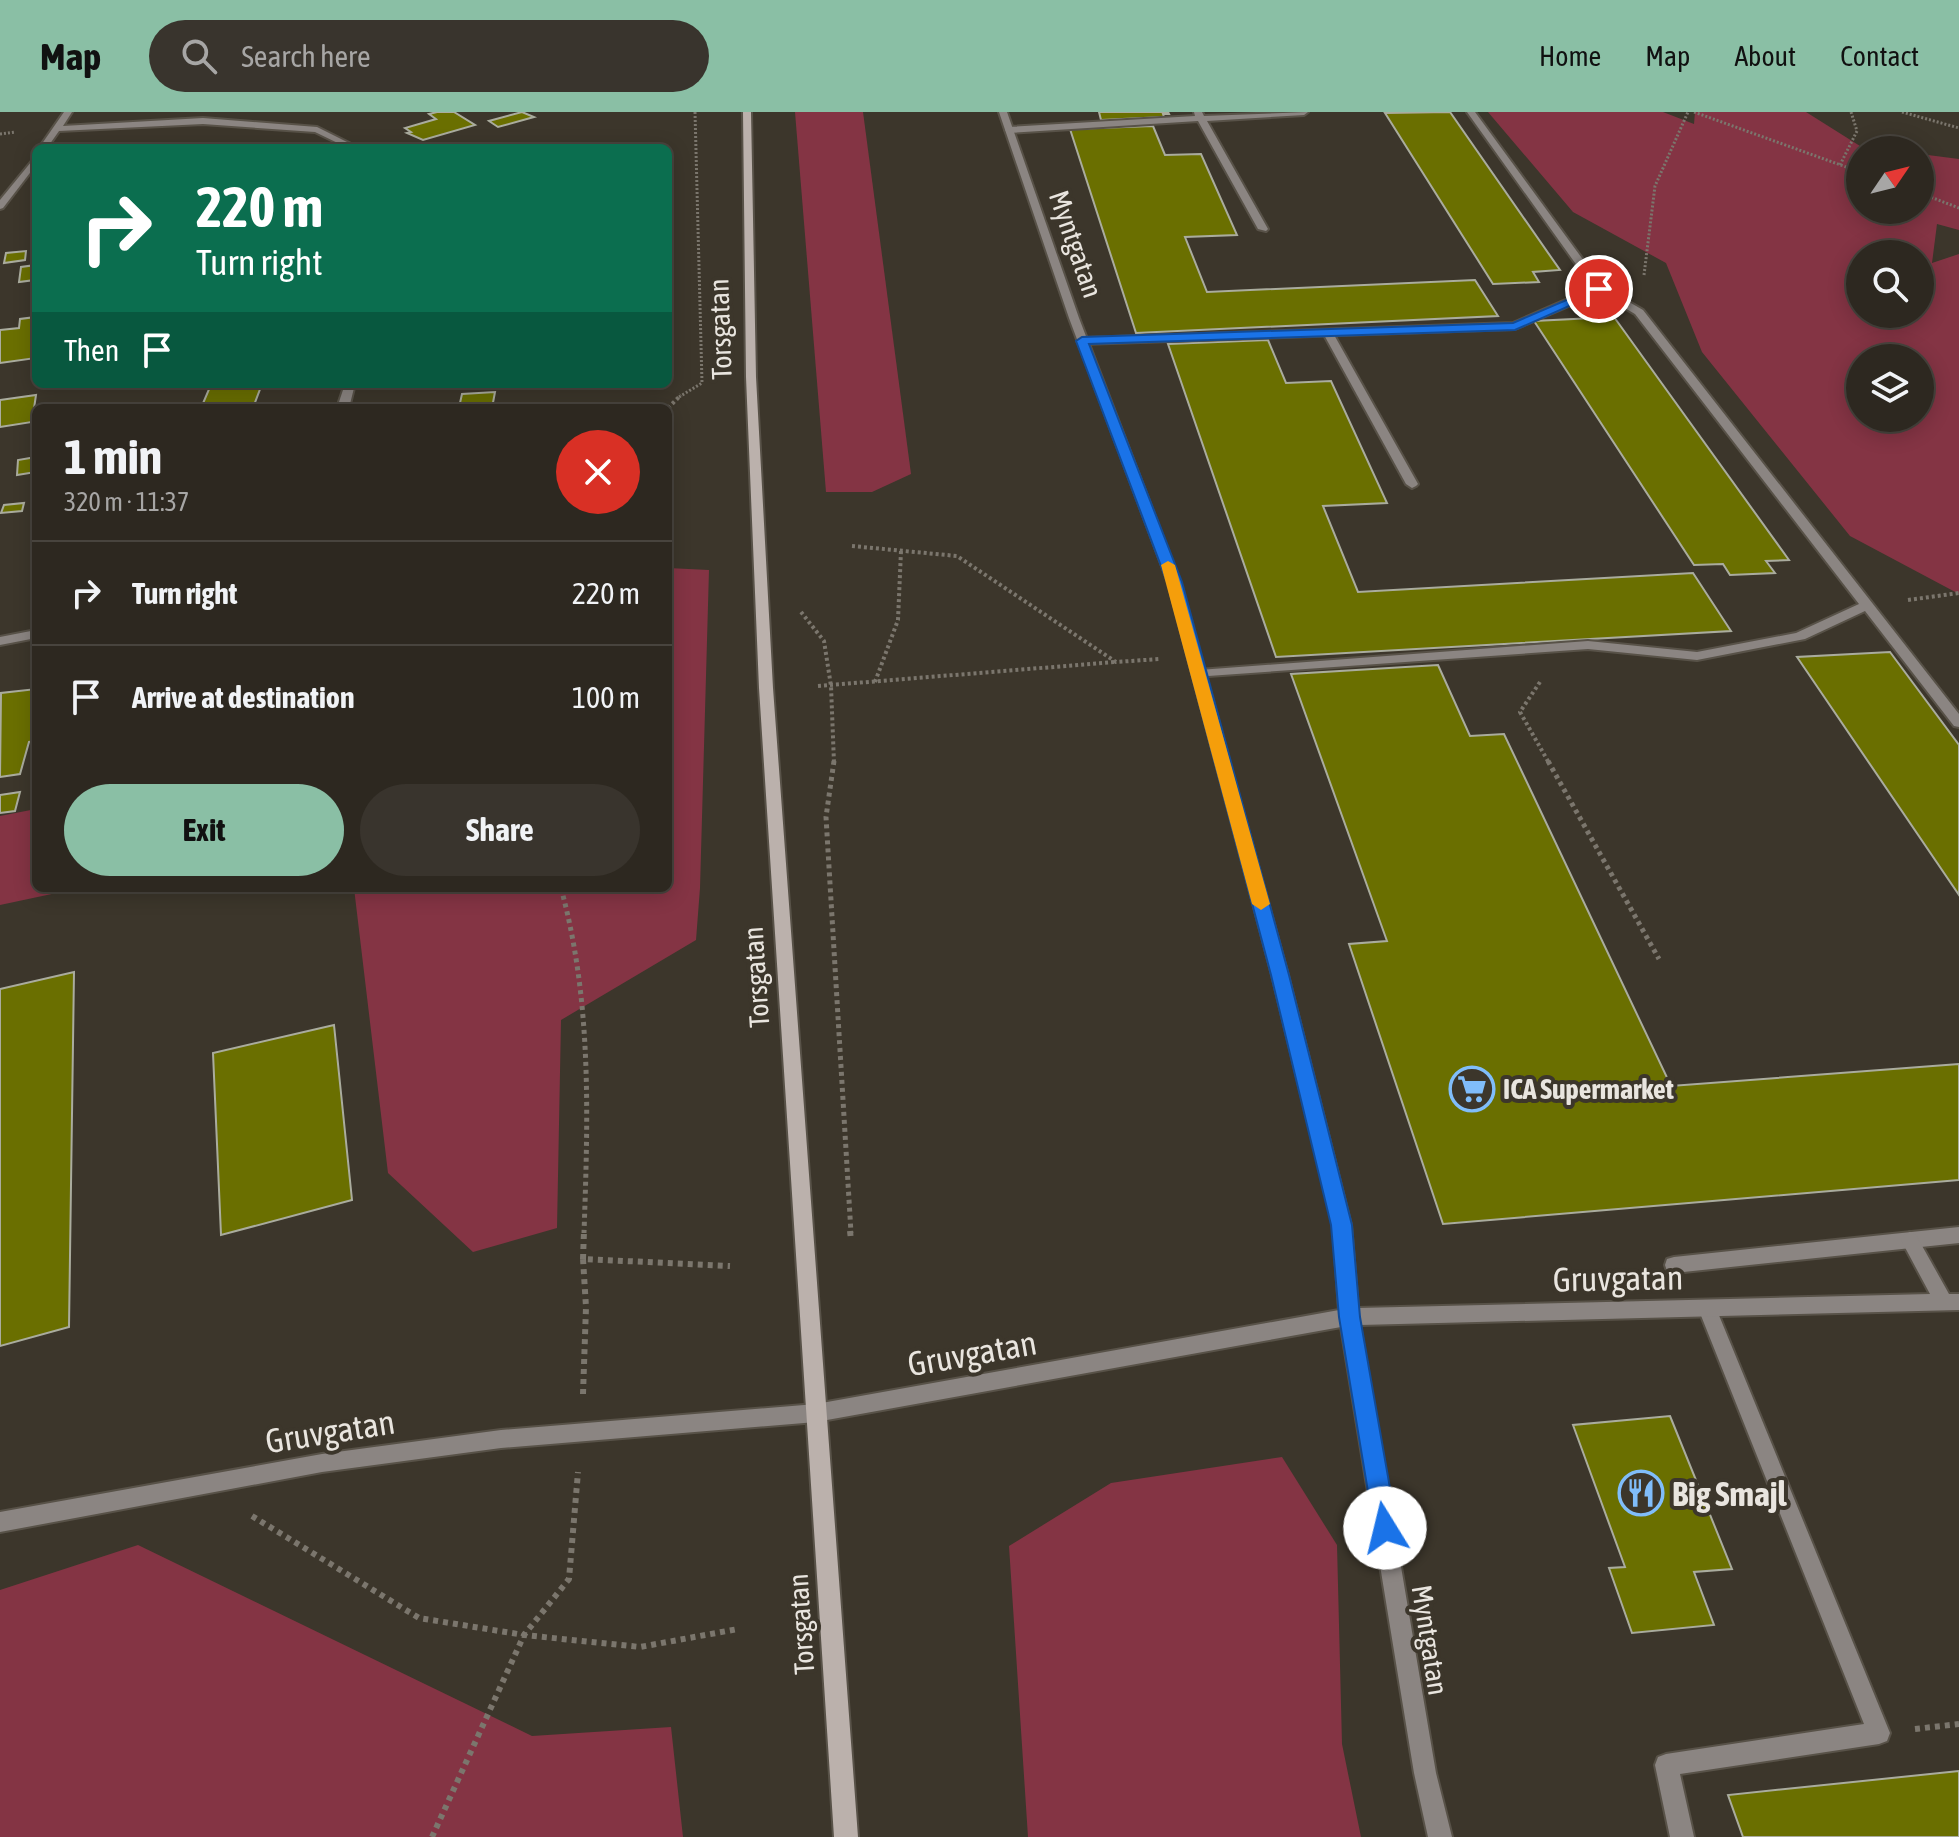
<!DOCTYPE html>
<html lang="en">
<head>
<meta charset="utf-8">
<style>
  body { margin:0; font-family:"Asap Condensed",sans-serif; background:#39342d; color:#f1f3f6; height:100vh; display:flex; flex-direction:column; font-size:30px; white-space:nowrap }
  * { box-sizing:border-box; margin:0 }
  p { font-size:26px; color:#a7a6a5 }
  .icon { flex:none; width:44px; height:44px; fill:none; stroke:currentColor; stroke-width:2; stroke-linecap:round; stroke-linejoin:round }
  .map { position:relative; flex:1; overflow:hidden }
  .drawer { position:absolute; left:32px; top:292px; width:640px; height:488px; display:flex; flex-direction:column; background:#2d2820; border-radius:12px; box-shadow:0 4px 20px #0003,0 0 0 2px #48443e }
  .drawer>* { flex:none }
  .top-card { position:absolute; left:32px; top:32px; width:640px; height:244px; border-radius:12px; box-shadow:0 4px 20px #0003,0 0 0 2px #48443e; background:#0b6e4f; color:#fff; overflow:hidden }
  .needle { width:52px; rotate:55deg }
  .buttons { position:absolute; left:1846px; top:24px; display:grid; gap:16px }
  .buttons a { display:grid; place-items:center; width:88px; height:88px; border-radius:50%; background:#2d2820; box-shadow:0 4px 20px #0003,0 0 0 2px #48443e; font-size:40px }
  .pin { position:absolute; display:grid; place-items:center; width:68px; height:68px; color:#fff; margin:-34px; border:4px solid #fff; border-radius:50%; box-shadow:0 2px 8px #0007 }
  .me { position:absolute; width:88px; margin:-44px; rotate:351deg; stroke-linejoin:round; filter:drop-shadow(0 0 6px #0008) }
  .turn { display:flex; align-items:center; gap:28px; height:168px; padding:0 32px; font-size:36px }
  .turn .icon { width:104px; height:104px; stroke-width:2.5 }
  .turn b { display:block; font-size:56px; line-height:68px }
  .then { display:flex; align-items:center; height:76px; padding:0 32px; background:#0003; gap:16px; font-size:30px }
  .round { display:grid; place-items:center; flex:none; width:84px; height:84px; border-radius:42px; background:#39342d }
  .overview { display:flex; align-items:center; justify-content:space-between; height:136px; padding:0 32px }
  h1 { font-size:48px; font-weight:700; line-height:60px }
  .button { display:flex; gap:16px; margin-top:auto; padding:16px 32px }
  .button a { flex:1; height:92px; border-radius:48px; background:#8abfa5; color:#111; font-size:32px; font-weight:700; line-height:92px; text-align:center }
  .button a+a { background:#39342d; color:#f1f3f6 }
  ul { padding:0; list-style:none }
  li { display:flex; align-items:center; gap:24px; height:104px; padding:0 32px; border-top:2px solid #48443e }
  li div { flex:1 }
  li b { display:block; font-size:30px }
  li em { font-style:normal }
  header { display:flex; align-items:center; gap:48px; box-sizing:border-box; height:112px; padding:0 40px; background:#8abfa5; color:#111 }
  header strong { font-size:38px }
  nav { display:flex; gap:44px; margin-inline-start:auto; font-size:28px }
  .search { width:560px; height:72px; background:#39342d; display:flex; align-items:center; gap:20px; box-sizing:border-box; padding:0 28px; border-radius:44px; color:#a7a6a5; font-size:30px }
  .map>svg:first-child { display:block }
  .green { fill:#843444; fill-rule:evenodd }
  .building { fill:#6a6f00; stroke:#aaac9e; stroke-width:2 }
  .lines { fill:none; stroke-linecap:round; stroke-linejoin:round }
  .lane-casing { stroke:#585248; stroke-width:4 }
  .street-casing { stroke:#585248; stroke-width:4 }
  .secondary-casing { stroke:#585248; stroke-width:4 }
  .path-far3 { stroke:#7b766d; stroke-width:3; stroke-dasharray:2 2; stroke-linecap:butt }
  .path-far2 { stroke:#7b766d; stroke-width:4; stroke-dasharray:3 3; stroke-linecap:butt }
  .path-far1 { stroke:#7b766d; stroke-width:5; stroke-dasharray:4 4; stroke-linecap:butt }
  .path { stroke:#7b766d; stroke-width:6; stroke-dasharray:5 5; stroke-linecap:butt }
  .lane { fill:#8b8582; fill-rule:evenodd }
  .street { fill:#8b8582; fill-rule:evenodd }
  .secondary { fill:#bbb1ac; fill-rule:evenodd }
  .route { fill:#1a73e8; stroke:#114b97; stroke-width:2 }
  .slow { fill:#f59e0b }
  .labels { text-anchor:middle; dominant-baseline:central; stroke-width:8; stroke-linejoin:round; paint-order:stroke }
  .street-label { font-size:28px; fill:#e9e5df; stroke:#3c362b }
  .poi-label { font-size:28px; font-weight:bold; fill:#e9e5df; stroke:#3c362b; text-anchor:start }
  .near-street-label { font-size:34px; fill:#e9e5df; stroke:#3c362b }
  .near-poi-label { font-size:34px; font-weight:bold; fill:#e9e5df; stroke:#3c362b; text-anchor:start }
</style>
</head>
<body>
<header>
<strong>Map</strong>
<div class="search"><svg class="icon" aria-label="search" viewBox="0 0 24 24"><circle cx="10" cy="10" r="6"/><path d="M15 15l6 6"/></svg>Search here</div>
<nav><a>Home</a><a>Map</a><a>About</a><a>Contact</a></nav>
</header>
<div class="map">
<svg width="1959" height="1725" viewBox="0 0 1959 1725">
  <rect width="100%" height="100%" fill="#3c362b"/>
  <g class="green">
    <polygon points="795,0 863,0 911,362 872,380 826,380"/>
    <path d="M1488,0h175l31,12 1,-12h111l54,34 30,4h-30v60h60v-56l39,5v71l-22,-6 -5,39 27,-9v340l-109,-58 -148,-184 -36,-89 -93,-51zM1860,142h60v60h-60zM1860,246h60v60h-60z"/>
    <polygon points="668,456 709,458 700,776 696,828 561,908 557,1116 473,1140 388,1061 354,776 668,776"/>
    <polygon points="36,697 36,776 80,776 0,793 0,704"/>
    <polygon points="1282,1345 1337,1433 1342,1632 1361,1725 1028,1725 1009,1434 1111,1371"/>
    <polygon points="138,1433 532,1624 671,1615 683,1725 0,1725 0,1478"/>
  </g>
  <g class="building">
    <polygon points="437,0 454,0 475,13 423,28 407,21 411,20 405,16 436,7 429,2"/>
    <polygon points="522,0 534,5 498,15 489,9"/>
    <polygon points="1099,0 1168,0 1169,2 1163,2 1164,5 1101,8"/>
    <polygon points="1450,0 1560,158 1533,160 1539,170 1493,172 1385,1"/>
    <polygon points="1153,14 1165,43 1201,42 1237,123 1185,125 1207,180 1475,168 1498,204 1136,221 1070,17"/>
    <polygon points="26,139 25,148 4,151 6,141"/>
    <polygon points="36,153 36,177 33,177 35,168 19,170 21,155"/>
    <polygon points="36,205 36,246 0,251 0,218 19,216 20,207"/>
    <polygon points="1614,205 1789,448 1766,449 1775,461 1730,463 1723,452 1694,453 1534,209"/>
    <polygon points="1268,228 1286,271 1331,269 1387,391 1323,394 1358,480 1693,461 1731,519 1276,545 1168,232"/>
    <polygon points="205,272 262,272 254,293 238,296 201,296 210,275 203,275"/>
    <polygon points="495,280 492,296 418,296 419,293 460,291 462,282"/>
    <polygon points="36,283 32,310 0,315 0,288"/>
    <polygon points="36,345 36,360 17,363 18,348"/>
    <polygon points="24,391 22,399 1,401 4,393"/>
    <polygon points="1890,540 1959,633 1959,783 1797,545"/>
    <polygon points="1438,553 1470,624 1504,622 1671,974 1959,952 1959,1068 1443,1112 1349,832 1387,829 1291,562"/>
    <polygon points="36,577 36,629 29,630 20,662 0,665 1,581"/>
    <polygon points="20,680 15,699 0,701 0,683"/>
    <polygon points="74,860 69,1215 0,1234 0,877"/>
    <polygon points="334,913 352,1088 221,1123 213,941"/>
    <polygon points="1670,1304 1732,1457 1694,1460 1714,1513 1632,1521 1609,1456 1625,1455 1573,1313"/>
    <polygon points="1959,1659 1959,1725 1743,1725 1728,1683"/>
  </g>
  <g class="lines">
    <g class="lane-casing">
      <g id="lane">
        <polygon points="1194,0 1202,0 1204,4 1308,0 1304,3 1207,9 1268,117 1266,119 1258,117 1198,9 1009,21 1005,18 1009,15 1195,4"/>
        <polygon points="1467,0 1475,0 1603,175 1643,198 1959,602 1959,615 1954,614 1865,499 1805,527 1697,548 1588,537 1194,565 1194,559 1199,558 1588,529 1697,540 1796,521 1859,492 1635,202 1599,181 1515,217 1082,232 1077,229 1082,226 1513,211 1593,176"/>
        <polygon points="1959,1115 1959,1131 1674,1161 1667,1159 1665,1153 1667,1147 1674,1145"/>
        <polygon points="1707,1188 1714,1190 1716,1196 1890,1621 1887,1629 1879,1632 1680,1662 1694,1725 1670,1725 1655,1653 1658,1645 1666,1642 1864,1612 1698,1196 1700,1190"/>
      </g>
    </g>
    <g class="street-casing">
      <g id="street">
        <polygon points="64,0 72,0 63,14 203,6 317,15 359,36 348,36 315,20 203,12 59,19 47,36 39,36"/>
        <polygon points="999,0 1007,0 1079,206 1180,470 1288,863 1351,1113 1358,1196 1930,1182 1901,1128 1904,1123 1910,1120 1916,1123 1949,1182 1959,1182 1959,1198 1360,1213 1436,1661 1452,1725 1428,1725 1414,1661 1341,1215 816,1310 501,1336 322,1360 0,1420 0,1400 322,1342 501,1318 816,1292 1339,1198 1333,1113 1272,863 1168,470 1069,206"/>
        <polygon points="36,44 36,53 3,96 0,97 0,88"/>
        <polygon points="1328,218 1333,221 1418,372 1416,374 1412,376 1406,372 1323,221"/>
        <polygon points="345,272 355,272 349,296 337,296"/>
        <polygon points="36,518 36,526 0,533 0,525"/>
      </g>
    </g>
    <g class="secondary-casing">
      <polygon id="secondary" points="743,0 751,0 756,265 773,576 858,1725 834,1725 759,576 746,265"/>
    </g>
    <g class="path-far3">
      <polyline points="1694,0 1860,60"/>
      <polyline points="1902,0 1959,16"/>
      <polyline points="0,22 15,20"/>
      <polyline points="1840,53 1857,19 1851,0"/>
      <polyline points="1920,81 1959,96"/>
      <polyline points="1644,163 1655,74 1688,0"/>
      <polyline points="679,285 702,271 695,0"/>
    </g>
    <g class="path-far2">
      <polyline points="668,296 681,283"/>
      <polyline points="852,434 957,444 1116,550 1159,547"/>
      <polyline points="1908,488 1959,481"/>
      <polyline points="801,500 824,529 831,574 834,651"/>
      <polyline points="875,570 898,508 901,439"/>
      <polyline points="1540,570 1520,600 1549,651"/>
      <polyline points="818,574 1115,550"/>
    </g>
    <g class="path-far1">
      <polyline points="834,649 826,705 851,1121"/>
      <polyline points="1548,649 1659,847"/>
      <path d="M561,776c31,114 27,228 23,345"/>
    </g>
    <g class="path">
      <polyline points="850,1119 851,1128"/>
      <polyline points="583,1147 584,1119"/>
      <polyline points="583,1282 586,1195 583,1147 730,1154"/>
      <polyline points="252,1404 419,1506 524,1523 640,1535 738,1517"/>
      <polyline points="1915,1617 1959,1612"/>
      <polyline points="432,1725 524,1523 569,1467 578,1360"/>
    </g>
    <use href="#lane" class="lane"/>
    <use href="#street" class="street"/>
    <use href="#secondary" class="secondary"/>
  </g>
  <polygon class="route" points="1599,174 1603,175 1603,179 1515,218 1089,232 1182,470 1289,863 1352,1113 1360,1205 1397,1416 1394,1424 1385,1427 1377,1424 1374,1416 1339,1205 1331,1113 1271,863 1167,470 1076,229 1082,225 1513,211"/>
  <polygon class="slow" points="1168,449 1175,453 1270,792 1261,798 1252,792 1161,453"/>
  <defs>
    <g id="supermarket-ring" transform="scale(2.3)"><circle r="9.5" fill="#3c362b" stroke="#80bdfa" stroke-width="1.5"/><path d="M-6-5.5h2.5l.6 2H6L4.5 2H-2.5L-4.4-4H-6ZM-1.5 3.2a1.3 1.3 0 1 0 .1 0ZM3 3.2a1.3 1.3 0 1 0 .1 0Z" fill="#80bdfa"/></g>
    <g id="restaurant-ring" transform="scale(2.3)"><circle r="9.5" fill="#3c362b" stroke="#80bdfa" stroke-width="1.5"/><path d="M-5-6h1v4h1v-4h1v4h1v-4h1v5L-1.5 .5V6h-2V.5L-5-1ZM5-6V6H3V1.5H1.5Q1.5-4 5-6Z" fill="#80bdfa"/></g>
  </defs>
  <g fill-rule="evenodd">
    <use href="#supermarket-ring" x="1472" y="977"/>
    <use href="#restaurant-ring" x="1641" y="1381"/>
  </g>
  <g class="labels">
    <g class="street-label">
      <text transform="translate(1076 132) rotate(71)">Myntgatan</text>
      <text transform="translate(720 217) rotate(-92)">Torsgatan</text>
      <text transform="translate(756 865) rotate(-94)">Torsgatan</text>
      <text transform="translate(801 1512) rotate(-94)">Torsgatan</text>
      <text transform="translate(1430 1528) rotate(81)">Myntgatan</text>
    </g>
    <g class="poi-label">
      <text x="1503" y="977">ICA Supermarket</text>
    </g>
    <g class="near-street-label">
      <text transform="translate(1618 1166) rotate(-1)">Gruvgatan</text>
      <text transform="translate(972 1241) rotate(-10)">Gruvgatan</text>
      <text transform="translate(330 1319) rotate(-9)">Gruvgatan</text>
    </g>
    <g class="near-poi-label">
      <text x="1672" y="1381">Big Smajl</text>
    </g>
  </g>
</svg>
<div class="buttons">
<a><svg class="needle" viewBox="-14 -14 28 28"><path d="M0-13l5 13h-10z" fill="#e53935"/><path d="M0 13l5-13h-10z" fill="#a7a6a5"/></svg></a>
<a><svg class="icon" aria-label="search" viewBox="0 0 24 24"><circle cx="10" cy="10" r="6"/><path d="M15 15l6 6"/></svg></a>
<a><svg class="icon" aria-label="layers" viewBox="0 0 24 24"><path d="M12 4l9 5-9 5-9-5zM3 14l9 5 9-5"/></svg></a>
</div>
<div class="pin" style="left:1599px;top:177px;background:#d93025"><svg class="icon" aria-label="arrive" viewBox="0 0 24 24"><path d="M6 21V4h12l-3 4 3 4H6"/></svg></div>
<svg class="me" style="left:1385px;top:1416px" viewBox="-20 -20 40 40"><circle r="19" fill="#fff"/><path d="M0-13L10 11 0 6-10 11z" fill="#1a73e8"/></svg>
<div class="top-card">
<div class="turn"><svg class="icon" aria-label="right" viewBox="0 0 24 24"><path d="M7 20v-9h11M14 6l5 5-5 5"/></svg><div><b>220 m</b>Turn right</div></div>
<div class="then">Then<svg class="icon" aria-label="arrive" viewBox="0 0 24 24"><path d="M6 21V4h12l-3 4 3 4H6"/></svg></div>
</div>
<section class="drawer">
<div class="overview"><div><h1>1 min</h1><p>320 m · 11:37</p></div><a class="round" style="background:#d93025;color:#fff"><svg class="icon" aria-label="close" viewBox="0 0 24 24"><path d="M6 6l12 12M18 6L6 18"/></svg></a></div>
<ul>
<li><svg class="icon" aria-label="right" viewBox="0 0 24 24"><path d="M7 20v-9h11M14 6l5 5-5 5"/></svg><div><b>Turn right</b></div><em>220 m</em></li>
<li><svg class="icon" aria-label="arrive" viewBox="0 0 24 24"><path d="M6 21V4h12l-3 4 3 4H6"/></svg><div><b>Arrive at destination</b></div><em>100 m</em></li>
</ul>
<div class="button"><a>Exit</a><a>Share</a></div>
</section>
</div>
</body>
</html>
